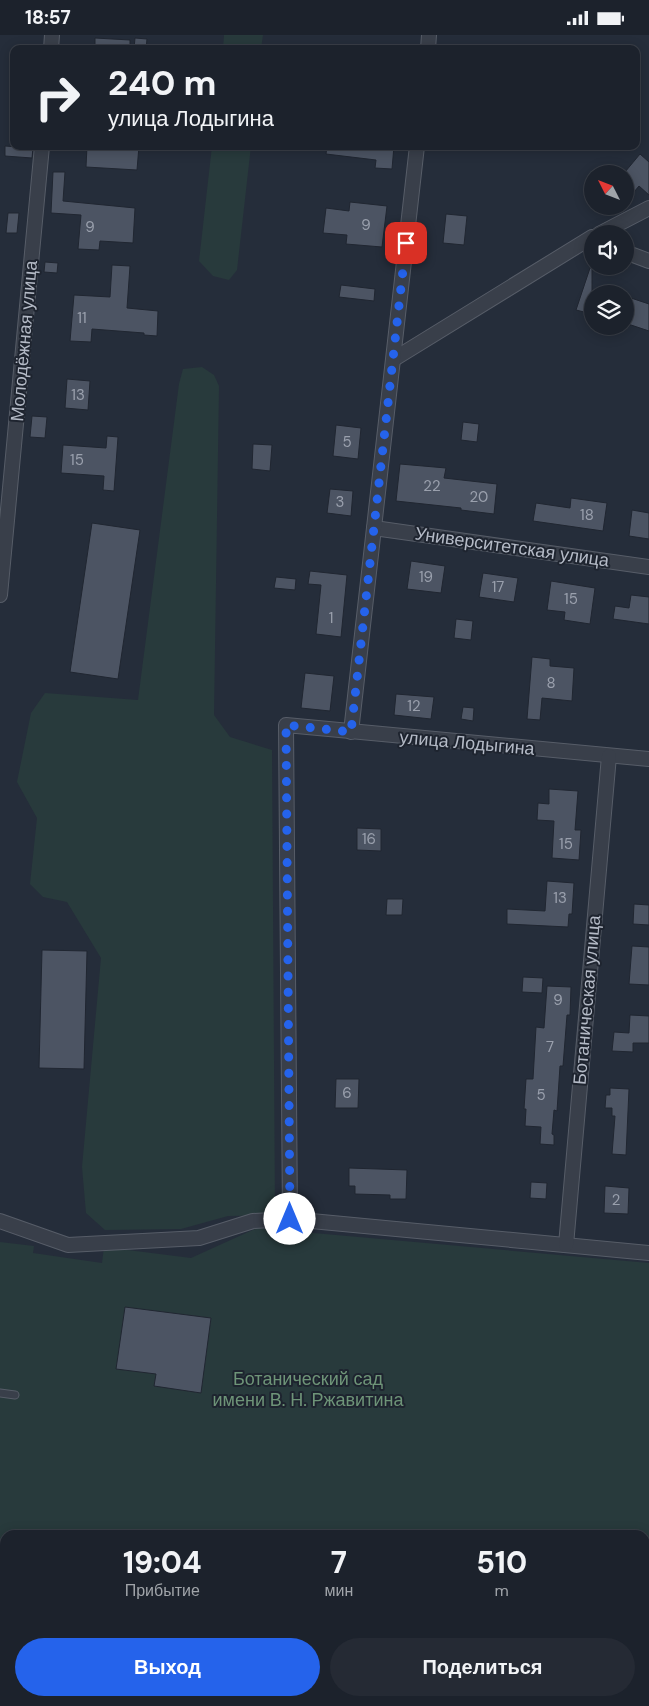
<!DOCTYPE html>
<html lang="ru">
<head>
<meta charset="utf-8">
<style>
  body { margin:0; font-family:"DM Sans",sans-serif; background:#252a34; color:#f1f3f6; height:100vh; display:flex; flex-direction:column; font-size:19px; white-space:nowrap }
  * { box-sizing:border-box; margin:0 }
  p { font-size:16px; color:#a0a4a9 }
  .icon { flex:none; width:28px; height:28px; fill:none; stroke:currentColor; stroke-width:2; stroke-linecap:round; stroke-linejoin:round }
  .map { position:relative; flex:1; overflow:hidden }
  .drawer { position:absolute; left:0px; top:1495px; width:650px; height:176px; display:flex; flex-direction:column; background:#1c222c; border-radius:15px 15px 0 0; box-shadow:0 2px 12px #0003,0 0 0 1px #3a3f48 }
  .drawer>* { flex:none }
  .guide { position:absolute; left:10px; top:10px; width:630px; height:105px; border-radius:10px; box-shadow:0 2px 12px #0003,0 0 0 1px #3a3f48; background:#1c222c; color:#f1f3f6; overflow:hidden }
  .needle { width:32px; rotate:312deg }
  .fabs { position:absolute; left:584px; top:130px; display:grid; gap:10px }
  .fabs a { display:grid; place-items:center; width:50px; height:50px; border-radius:50%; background:#1c222c; box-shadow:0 2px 12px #0003,0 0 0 1px #3a3f48; font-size:25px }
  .pin { position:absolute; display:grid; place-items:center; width:42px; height:42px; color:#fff; margin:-21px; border-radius:10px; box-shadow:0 2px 8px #0006 }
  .me { position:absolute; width:55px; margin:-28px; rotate:0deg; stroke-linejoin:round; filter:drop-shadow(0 0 4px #0008) }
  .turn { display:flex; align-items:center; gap:18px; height:105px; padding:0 15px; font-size:22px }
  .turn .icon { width:65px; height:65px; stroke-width:2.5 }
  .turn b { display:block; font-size:35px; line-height:42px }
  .eta { display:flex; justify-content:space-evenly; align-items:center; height:85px; text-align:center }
  .eta b { font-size:30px; font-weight:800; line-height:35px }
  .cta { display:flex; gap:10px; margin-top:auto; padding:10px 15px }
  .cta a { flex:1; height:58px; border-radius:30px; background:#2563eb; color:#fff; font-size:20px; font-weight:800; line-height:58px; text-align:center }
  .cta a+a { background:#252a34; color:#f1f3f6 }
  .status { display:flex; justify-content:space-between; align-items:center; height:35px; padding:0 25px; background:#1c222c; direction:ltr }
  .status svg { height:14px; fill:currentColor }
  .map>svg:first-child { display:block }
  .green { fill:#283a3c; fill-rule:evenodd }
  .building { fill:#4c5463; stroke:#202631 }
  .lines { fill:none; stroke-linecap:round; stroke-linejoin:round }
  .service-casing { stroke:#575d68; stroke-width:9 }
  .minor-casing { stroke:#575d68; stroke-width:16 }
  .service { stroke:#393f4a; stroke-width:7 }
  .minor { stroke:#393f4a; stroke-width:14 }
  .route { stroke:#2563eb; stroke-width:9; stroke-dasharray:0 16.2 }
  .labels { text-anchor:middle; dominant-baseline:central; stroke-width:4; stroke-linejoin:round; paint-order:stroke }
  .number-label { font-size:15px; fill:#9aa0ad }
  .street-label { font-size:18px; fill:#b4bac6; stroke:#1e242f }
  .park-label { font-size:18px; fill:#6e9478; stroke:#1e242f }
</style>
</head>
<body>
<div class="status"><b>18:57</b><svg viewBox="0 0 49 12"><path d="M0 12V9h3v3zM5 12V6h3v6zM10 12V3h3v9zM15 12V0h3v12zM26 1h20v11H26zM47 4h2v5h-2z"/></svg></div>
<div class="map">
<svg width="649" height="1671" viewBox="0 0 649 1671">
  <rect width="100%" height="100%" fill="#252d3a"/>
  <g class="green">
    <polygon points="224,0 263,0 261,14 223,14"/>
    <polygon points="212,111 251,111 237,235 229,245 213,241 199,226"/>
    <polygon points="202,332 214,340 219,351 214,680 230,702 272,715 275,1180 228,1181 181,1194 105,1195 86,1178 82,1132 101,923 67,867 43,862 30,849 37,783 17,747 31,678 45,658 138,665 179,349 183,334"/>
    <path d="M257,1193l392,35v443h-649v-464l34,4 -1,7 69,10 2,-16 87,11zM5,1500h640v166h-640z"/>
  </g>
  <g class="building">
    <polygon points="95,3 130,5 130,14 95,14"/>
    <polygon points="135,3 147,4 146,14 134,14"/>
    <polygon points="5,111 33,113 32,123 5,121"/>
    <polygon points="87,111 139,111 137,135 86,132"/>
    <polygon points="327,111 394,111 392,134 375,133 376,125 326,119"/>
    <polygon points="640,119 649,127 649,160 639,151 634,157 625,150 625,137"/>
    <polygon points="53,137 65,137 63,166 135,173 133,208 100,206 99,215 78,214 81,180 51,178"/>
    <polygon points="350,167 387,171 382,212 346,209 347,200 323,198 326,173 349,176"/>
    <polygon points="8,178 19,178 17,198 6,198"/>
    <polygon points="446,179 467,181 464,210 443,208"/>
    <polygon points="45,227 58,228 57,238 44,237"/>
    <polygon points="112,230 130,231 127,273 158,276 157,301 144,300 144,298 92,294 91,307 70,306 74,260 110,262"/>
    <polygon points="590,233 592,233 592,271 590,270 588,278 576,275"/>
    <polygon points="341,250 375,254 374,266 339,262"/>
    <polygon points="625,261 649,269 649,296 625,288"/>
    <polygon points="67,344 90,346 88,375 65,373"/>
    <polygon points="32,381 47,382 45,403 30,402"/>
    <polygon points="463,387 479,389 477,407 461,405"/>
    <polygon points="336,390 361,393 358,424 333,421"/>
    <polygon points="107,401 118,402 114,456 103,455 104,441 61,438 63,410 106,413"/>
    <polygon points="253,409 272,410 270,436 252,434"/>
    <polygon points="400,429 446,433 444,443 497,449 494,479 461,475 461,473 396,466"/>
    <polygon points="330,454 353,456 351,481 327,478"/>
    <polygon points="571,463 607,468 603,496 533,486 536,468 570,473"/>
    <polygon points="632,475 649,478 649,504 629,501"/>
    <polygon points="92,488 140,495 118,644 70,637"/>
    <polygon points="411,526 445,531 441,558 407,554"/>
    <polygon points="310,536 347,540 341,602 316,599 321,550 308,549"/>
    <polygon points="483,538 518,543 514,567 479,562"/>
    <polygon points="276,542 296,544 295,555 274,553"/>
    <polygon points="551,546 595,553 590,589 564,585 565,577 547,575"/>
    <polygon points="631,560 649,562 649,589 613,584 615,571 629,573"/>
    <polygon points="456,584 473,586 471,605 454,603"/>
    <polygon points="532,622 550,624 550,631 574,633 572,666 542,663 540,685 527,684"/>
    <polygon points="305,638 334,641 330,676 301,673"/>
    <polygon points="396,659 434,662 431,684 394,680"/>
    <polygon points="463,672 474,673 473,686 461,684"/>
    <polygon points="549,754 578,756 575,795 581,795 579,825 552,823 554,786 537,785 538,768 549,769"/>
    <polygon points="357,793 381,794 381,816 357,815"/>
    <polygon points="547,846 574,848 572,879 569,879 568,892 507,889 507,874 545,876"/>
    <polygon points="387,864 403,864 402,880 386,880"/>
    <polygon points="634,869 649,870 649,890 633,889"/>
    <polygon points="632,911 649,912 649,950 629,949"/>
    <polygon points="42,915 87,916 84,1034 39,1033"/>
    <polygon points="523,942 543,943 542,958 522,957"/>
    <polygon points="547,951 571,952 570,980 567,980 563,1031 560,1031 557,1076 554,1075 552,1099 554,1100 554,1110 540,1109 541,1092 525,1091 526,1074 524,1074 526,1044 533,1044 536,992 544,993"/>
    <polygon points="630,980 649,981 649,1008 633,1008 633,1017 612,1016 614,997 629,998"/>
    <polygon points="336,1044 359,1044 358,1073 335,1073"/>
    <polygon points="610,1053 629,1054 626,1120 612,1119 615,1081 612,1081 612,1073 605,1073 606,1060 610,1060"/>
    <polygon points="349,1133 407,1135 406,1164 390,1164 390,1160 355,1159 355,1151 349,1151"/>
    <polygon points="531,1147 547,1148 546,1164 530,1163"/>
    <polygon points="605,1151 629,1153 628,1179 604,1178"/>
    <polygon points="125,1272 211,1283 201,1358 154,1351 156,1339 116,1334"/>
  </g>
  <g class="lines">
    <g class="service-casing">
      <polyline id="service" points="0,1358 15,1360"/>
    </g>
    <g class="minor-casing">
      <g id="minor">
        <polyline points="51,14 52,0"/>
        <polyline points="428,14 429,0"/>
        <polyline points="599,199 649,173"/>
        <polyline points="625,217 649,226"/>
        <polyline points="394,324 592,202"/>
        <polyline points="374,493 649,532"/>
        <polyline points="0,560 42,111"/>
        <polyline points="351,697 417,111"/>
        <polyline points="290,1184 286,690 649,724"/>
        <polyline points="0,1186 68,1210 199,1203 253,1186 290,1184 649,1218"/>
        <polyline points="566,1210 609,721"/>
      </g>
    </g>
    <use href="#service" class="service"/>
    <use href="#minor" class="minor"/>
  </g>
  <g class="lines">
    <polyline class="route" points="290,1184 286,690 351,697 406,208"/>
  </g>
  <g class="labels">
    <g class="number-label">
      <text x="366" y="190">9</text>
      <text x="90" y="192">9</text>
      <text x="82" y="283">11</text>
      <text x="78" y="360">13</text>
      <text x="347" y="407">5</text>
      <text x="77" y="425">15</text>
      <text x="432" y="451">22</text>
      <text x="479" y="462">20</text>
      <text x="340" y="467">3</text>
      <text x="587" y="480">18</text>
      <text x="426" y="542">19</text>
      <text x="498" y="552">17</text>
      <text x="571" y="564">15</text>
      <text x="331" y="583">1</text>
      <text x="551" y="648">8</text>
      <text x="414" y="671">12</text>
      <text x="369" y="804">16</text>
      <text x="566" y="809">15</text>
      <text x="560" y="863">13</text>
      <text x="558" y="965">9</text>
      <text x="550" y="1012">7</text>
      <text x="347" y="1058">6</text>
      <text x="541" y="1060">5</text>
      <text x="616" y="1165">2</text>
    </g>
    <g class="street-label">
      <text transform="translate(24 306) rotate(-85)">Молодёжная улица</text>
      <text transform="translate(512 512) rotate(8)">Университетская улица</text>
      <text transform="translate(467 708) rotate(5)">улица Лодыгина</text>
      <text transform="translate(587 965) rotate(-85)">Ботаническая улица</text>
    </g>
    <g class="park-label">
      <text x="308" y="1344">Ботанический сад<tspan x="308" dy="21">имени В. Н. Ржавитина</tspan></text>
    </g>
  </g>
</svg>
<div class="fabs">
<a><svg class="needle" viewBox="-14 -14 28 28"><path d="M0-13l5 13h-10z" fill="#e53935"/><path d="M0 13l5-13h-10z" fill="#a0a4a9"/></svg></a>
<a><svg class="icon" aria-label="sound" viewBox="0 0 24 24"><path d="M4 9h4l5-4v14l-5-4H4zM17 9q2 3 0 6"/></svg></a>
<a><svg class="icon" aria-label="layers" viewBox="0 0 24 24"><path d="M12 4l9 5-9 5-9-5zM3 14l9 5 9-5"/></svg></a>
</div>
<div class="pin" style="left:406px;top:208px;background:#d93025"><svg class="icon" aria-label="arrive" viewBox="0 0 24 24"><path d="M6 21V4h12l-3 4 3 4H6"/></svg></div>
<svg class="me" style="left:290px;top:1184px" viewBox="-20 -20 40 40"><circle r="19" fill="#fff"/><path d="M0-13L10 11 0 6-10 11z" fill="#2563eb"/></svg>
<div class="guide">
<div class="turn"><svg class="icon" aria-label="right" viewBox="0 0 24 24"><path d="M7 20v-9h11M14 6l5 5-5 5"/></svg><div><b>240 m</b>улица Лодыгина</div></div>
</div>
<section class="drawer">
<div class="eta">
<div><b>19:04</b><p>Прибытие</p></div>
<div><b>7</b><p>мин</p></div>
<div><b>510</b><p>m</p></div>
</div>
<div class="cta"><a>Выход</a><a>Поделиться</a></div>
</section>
</div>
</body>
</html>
